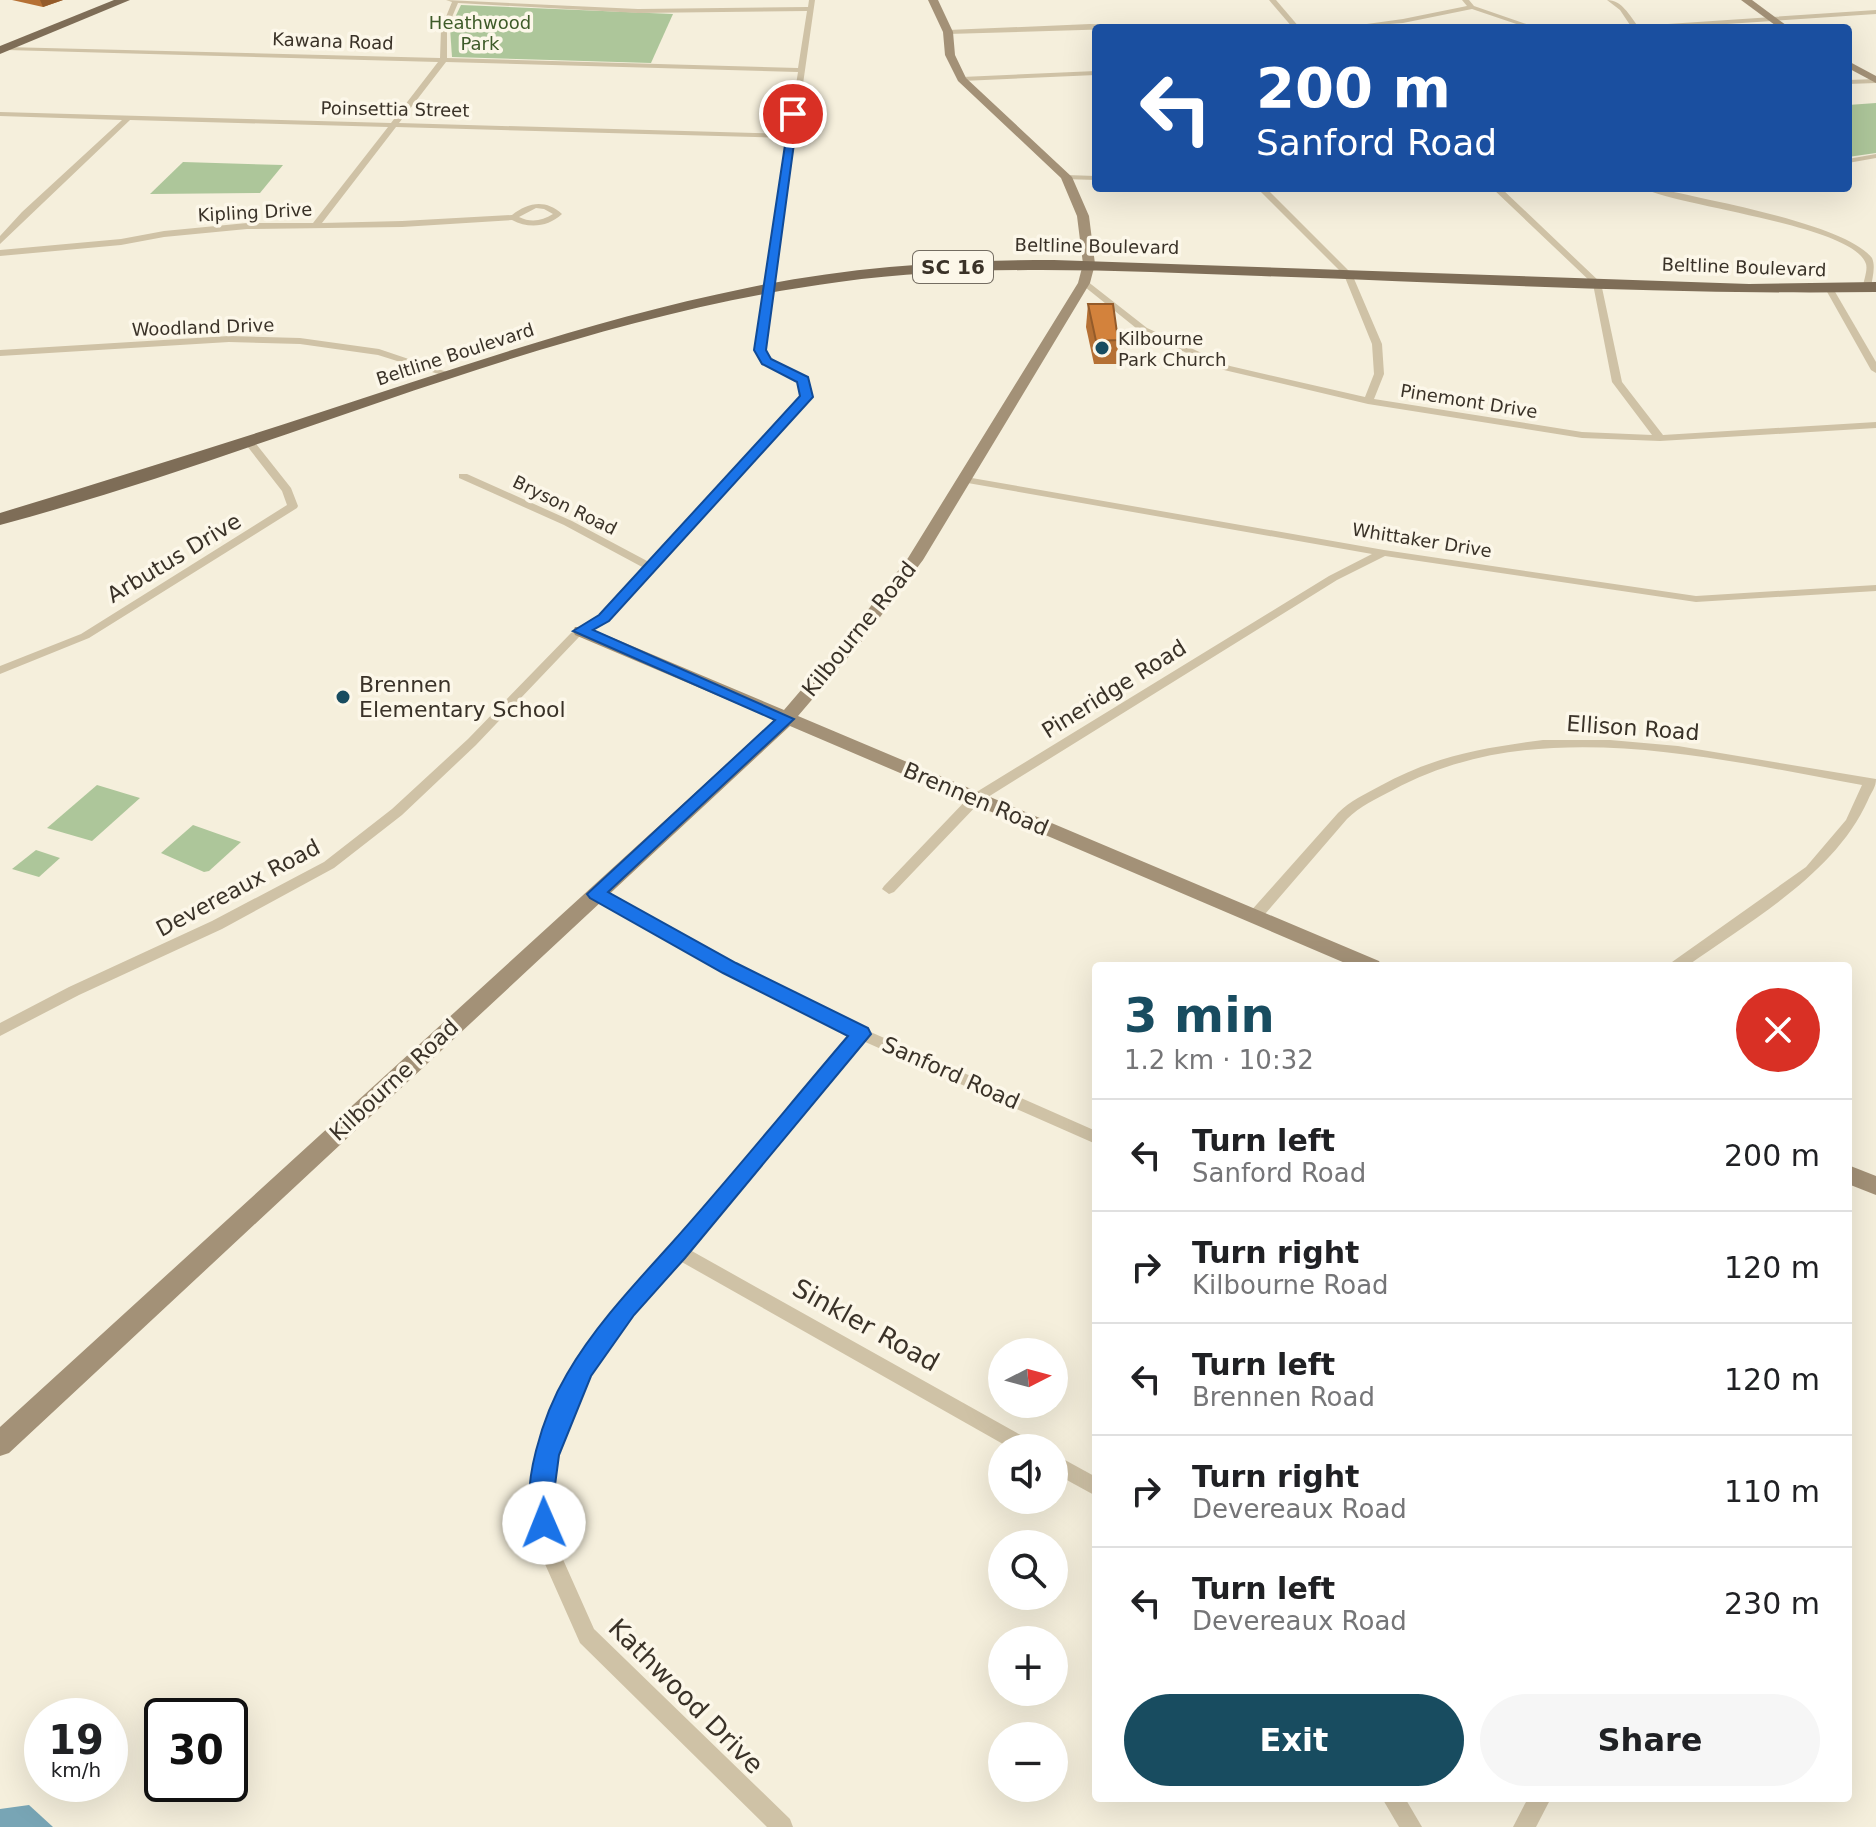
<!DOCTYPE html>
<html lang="en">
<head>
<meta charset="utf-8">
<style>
  body { margin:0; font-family:"DejaVu Sans",sans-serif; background:#f6f6f6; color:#202124; height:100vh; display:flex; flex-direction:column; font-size:30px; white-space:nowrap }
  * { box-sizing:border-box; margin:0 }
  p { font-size:26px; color:#757577 }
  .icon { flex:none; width:44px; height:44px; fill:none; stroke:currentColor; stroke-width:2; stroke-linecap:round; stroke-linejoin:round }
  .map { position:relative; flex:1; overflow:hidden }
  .drawer { position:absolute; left:1092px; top:962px; width:760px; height:840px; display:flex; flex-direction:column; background:#fff; border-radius:8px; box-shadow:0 8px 32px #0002 }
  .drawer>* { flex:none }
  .hud { position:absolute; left:1092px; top:24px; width:760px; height:168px; border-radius:8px; box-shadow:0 8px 32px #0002; background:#1a4fa0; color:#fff; overflow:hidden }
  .needle { width:52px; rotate:84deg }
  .controls { position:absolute; left:988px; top:1338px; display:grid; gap:16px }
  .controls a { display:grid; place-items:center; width:80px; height:80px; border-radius:50%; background:#fff; box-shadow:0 8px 32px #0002; font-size:40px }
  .speed { position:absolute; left:24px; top:1698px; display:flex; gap:16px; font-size:40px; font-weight:700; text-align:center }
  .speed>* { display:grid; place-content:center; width:104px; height:104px; border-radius:50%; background:#fff; box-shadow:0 8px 32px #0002; line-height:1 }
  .speed small { font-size:20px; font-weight:400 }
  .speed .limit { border:4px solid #111; border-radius:12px; background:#fff; color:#111 }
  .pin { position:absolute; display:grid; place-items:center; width:68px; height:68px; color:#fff; margin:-34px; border:4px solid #fff; border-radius:50%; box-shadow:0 2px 8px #0007 }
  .me { position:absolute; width:88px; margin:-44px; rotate:359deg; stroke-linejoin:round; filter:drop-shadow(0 0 6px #0008) }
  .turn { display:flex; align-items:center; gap:28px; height:168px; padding:0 32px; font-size:36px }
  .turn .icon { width:104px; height:104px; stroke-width:2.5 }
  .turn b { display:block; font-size:56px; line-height:68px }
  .round { display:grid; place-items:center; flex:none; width:84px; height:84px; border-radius:42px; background:#f6f6f6 }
  .head { display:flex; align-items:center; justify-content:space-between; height:136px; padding:0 32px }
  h1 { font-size:48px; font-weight:600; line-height:60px; color:#184c60 }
  .button { display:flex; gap:16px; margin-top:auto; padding:16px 32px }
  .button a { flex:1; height:92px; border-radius:48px; background:#184c60; color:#fff; font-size:32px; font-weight:600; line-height:92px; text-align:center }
  .button a+a { background:#f6f6f6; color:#202124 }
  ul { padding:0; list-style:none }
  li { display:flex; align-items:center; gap:24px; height:112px; padding:0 32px; border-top:2px solid #e0e0e0 }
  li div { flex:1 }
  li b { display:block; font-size:30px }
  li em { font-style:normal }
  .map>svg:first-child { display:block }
  .green { fill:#adc69a }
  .water { fill:#78a5b5 }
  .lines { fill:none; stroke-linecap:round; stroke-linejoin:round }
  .street { fill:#cfc2a6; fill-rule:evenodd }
  .secondary { fill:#a39177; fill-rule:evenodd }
  .primary { fill:#7e6d57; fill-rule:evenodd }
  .wall { fill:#b57034 }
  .shaded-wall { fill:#945b2a }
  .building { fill:#d3823c; stroke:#945b2a; stroke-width:2 }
  .route { fill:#1a73e8; stroke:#114b97; stroke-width:2 }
  .poi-dot { fill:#184c60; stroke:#fcf7e9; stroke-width:3 }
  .labels { text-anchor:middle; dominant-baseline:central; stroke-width:7; stroke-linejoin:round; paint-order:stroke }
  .far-park-label { font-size:18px; fill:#3e5b29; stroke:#fcf7e9 }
  .far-street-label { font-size:18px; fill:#3a3228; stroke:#fcf7e9 }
  .far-poi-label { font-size:18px; fill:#3a3228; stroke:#fcf7e9; text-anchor:start }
  .shield { fill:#fcf7e9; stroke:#746d62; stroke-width:2 }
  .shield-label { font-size:20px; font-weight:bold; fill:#3a3228 }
  .street-label { font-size:22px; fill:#3a3228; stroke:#fcf7e9 }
  .poi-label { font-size:22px; fill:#3a3228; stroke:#fcf7e9; text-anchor:start }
  .near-street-label { font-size:26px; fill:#3a3228; stroke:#fcf7e9 }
</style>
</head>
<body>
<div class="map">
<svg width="1876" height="1827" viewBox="0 0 1876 1827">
  <rect width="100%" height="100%" fill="#f5efdc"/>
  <g class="green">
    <polygon points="461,5 673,14 651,63 452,57 450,28"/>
    <polygon points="1876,103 1876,153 1848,157 1848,105"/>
    <polygon points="183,162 283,165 260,193 150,194"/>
    <polygon points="97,785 140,798 92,841 47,828"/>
    <polygon points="193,825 241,842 209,871 204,872 161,853"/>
    <polygon points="36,850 60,858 39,877 12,869"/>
  </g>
  <polygon class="water" points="29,1805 53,1827 0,1827 0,1809"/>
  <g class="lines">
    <g class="street">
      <path d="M446,0l192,9 170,-2 1,-7h6l-50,350c13,22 53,18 44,51l-201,219 -29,17 -103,108 -74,70 -68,53 -112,61 -143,66 -79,41v-13l69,-36 143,-66 112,-59 68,-53 76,-70 103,-106 29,-17 44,-48 -80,-43 -105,-47v-4h8l105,47 77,41 150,-162 3,-9 -2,-7c-15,-14 -34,-16 -45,-34l33,-212 -392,-11 -74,96 80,-2 110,-6c16,-13 34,-16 50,-1 -14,13 -33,15 -50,6l-110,7 -155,2 -83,8 -43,8 -121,11v-6l121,-11 43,-8 83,-8h66l75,-96 -258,-7 -130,124v-8l22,-24 100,-92 -122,-4v-4l391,11 47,-61 -431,-12 -2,-3 435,11 1,-29 11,-27zM458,3l180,10 169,-2 -9,57 -351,-10v-29zM446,62l352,10 -10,62 -389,-11zM536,208l8,1 9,5c-11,7 -22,9 -34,3z"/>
      <polygon points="1269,0 1276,0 1300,28 1293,28"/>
      <polygon points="1462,0 1469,0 1474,6 1538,28 1528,28 1472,9 1403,23 1338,28 1403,19 1467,6"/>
      <path d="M1607,0c15,0 22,15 31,26l238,-16v4l-210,14h-34l-12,-18z"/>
      <polygon points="1090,24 1145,26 1148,28 948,34 945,32 948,30"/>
      <polygon points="1096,71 1096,75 962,81 958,79 962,77"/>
      <polygon points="1876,79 1876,83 1848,84 1848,80"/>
      <polygon points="1876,154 1876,158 1848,163 1848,159"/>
      <polygon points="1066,175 1096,176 1096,180 1063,179 1062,177"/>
      <polygon points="1257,188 1266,188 1352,274 1382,344 1384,374 1374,399 1582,432 1652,435 1612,382 1593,284 1492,188 1501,188 1601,283 1622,382 1663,435 1876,422 1876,428 1660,441 1582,438 1368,404 1224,370 1141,332 1080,283 1087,281 1147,328 1230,366 1365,397 1374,374 1372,344 1344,275"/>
      <path d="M1643,188h14c47,12 188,35 215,70 4,9 0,20 -1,30l-4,3 -4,-3c0,-7 5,-17 3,-24 -12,-39 -187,-57 -223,-76z"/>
      <polygon points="1830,287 1834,290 1876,362 1876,373 1871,370 1826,290"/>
      <polygon points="229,336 300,338 379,349 456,375 448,377 378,355 300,344 229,342 0,356 0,350"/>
      <polygon points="249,439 253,440 291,488 298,506 297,508 89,638 0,674 0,666 81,634 287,505 282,491 244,442"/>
      <polygon points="966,477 1384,550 1696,596 1876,585 1876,591 1696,602 1385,556 1337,580 980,802 894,892 889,894 882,889 884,886 970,796 1329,576 1372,554 962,482 961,480"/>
      <path d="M1543,740h67l68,6 198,33c0,8 -4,12 -8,21 -33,74 -117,120 -181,166h-17l2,-4 134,-95 40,-47 16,-35c-149,-27 -328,-72 -469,5 -17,9 -33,16 -46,29l-88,102h-10l-2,-4 2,-4 89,-100c12,-12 27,-19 42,-27 54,-30 103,-38 163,-46z"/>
      <polygon points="596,889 735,964 866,1030 1096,1131 1096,1144 863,1041 690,1250 1033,1442 1036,1448 1010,1448 680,1261 632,1313 582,1387 556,1455 550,1500 557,1546 594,1629 790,1819 793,1827 767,1827 580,1643 537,1546 532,1500 538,1455 565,1383 577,1363 620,1303 672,1247 851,1036 725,972 591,897 589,894"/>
      <polygon points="1054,1454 1096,1477 1096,1496 1054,1473"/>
      <polygon points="1382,1798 1405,1798 1422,1827 1399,1827"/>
      <polygon points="1528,1798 1551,1798 1536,1827 1513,1827"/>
    </g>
    <g class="secondary">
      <polygon points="928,0 938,0 953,32 955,55 966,78 1072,177 1089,216 1095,264 1090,283 923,560 862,641 798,716 1379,961 1382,966 1352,966 790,726 9,1453 0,1456 0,1427 775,720 575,635 573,631 575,627 587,627 784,710 850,633 908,558 1078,283 1083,264 1077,216 1061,178 958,81 945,55 943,32"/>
      <polygon points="1741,0 1752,0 1790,28 1779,28"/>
      <polygon points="1848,61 1876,76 1876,83 1848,68"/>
      <polygon points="1848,1165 1876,1176 1876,1195 1848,1184"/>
    </g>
    <g class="primary">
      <polygon points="114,0 130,0 0,54 0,46"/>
      <path d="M1054,260l695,24 127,-2v10c-205,3 -410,-9 -615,-16 -141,-5 -281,-13 -422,6 -288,38 -559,168 -839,243v-12c104,-32 208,-64 312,-98 144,-47 287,-97 435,-127 101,-21 204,-28 307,-28z"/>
    </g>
  </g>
  <g class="wall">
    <polygon points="12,0 63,0 43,7"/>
    <polygon points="1088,304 1118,340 1117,364 1094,364 1086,327"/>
  </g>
  <polygon class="shaded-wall" points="40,0 63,0 43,7"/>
  <polygon class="building" points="1088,304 1113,304 1118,340 1096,341"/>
  <path class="route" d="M790,112l8,2 -32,236 5,9 37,18 5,20 -204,224 -16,9 201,89 -186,173 128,71 132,65 3,6 -186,224 -51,57 -43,61 -32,79 -6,45 3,23 -3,8 -9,4 -9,-4c-18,-42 10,-120 32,-157 28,-48 66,-88 103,-129 61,-68 119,-140 178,-209l-125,-63 -133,-75 -3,-4 188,-174 -202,-89 26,-16 201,-219 -3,-14 -35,-18 -8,-14z"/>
  <g class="poi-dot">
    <circle cx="1102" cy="348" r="8"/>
    <circle cx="343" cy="697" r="8"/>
  </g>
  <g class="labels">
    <g class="far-park-label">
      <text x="480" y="22">Heathwood<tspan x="480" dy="21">Park</tspan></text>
    </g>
    <g class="far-street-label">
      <text transform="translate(333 41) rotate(2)">Kawana Road</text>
      <text transform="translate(395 109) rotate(1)">Poinsettia Street</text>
      <text transform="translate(255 212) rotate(-3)">Kipling Drive</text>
      <text transform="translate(1097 246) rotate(1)">Beltline Boulevard</text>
      <text transform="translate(1744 267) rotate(2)">Beltline Boulevard</text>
      <text transform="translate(203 327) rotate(-2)">Woodland Drive</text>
      <text transform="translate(455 354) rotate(-18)">Beltline Boulevard</text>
      <text transform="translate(1469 401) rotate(9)">Pinemont Drive</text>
      <text transform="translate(565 505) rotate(26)">Bryson Road</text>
      <text transform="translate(1422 540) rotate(9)">Whittaker Drive</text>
    </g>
    <g class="far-poi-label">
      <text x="1118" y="338">Kilbourne<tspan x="1118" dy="21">Park Church</tspan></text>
    </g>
    <rect class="shield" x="913" y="251" width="80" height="32" rx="6"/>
    <g class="shield-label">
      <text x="953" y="267">SC 16</text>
    </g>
    <g class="street-label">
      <text transform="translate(174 558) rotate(-31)">Arbutus Drive</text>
      <text transform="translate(859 629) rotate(-51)">Kilbourne Road</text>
      <text transform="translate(1114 689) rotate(-32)">Pineridge Road</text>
      <text transform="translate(1633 728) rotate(4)">Ellison Road</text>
      <text transform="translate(976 799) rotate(23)">Brennen Road</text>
      <text transform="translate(238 888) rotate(-28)">Devereaux Road</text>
      <text transform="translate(951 1073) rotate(24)">Sanford Road</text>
      <text transform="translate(394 1080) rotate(-43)">Kilbourne Road</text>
    </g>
    <g class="poi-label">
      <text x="359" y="684">Brennen<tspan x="359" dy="25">Elementary School</tspan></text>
    </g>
    <g class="near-street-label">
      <text transform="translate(866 1325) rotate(29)">Sinkler Road</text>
      <text transform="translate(686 1696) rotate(45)">Kathwood Drive</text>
    </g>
  </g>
</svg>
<div class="controls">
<a><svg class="needle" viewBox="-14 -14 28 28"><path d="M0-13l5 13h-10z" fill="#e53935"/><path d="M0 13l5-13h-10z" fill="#757577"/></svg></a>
<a><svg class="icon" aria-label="sound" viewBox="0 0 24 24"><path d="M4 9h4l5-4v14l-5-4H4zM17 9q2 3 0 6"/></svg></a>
<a><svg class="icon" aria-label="search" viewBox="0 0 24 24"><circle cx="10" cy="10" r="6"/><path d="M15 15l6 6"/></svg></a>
<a>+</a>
<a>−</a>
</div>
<div class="speed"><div>19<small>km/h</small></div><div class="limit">30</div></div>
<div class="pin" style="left:793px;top:114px;background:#d93025"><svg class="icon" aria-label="arrive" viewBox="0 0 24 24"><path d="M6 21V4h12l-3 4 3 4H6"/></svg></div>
<svg class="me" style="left:544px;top:1523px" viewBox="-20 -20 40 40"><circle r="19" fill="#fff"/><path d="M0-13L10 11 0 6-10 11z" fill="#1a73e8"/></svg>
<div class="hud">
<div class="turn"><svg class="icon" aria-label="left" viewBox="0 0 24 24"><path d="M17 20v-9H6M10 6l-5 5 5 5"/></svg><div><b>200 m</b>Sanford Road</div></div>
</div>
<section class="drawer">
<div class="head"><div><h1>3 min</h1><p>1.2 km · 10:32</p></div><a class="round" style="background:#d93025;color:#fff"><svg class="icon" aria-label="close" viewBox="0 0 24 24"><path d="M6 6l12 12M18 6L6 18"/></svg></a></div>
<ul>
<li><svg class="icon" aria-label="left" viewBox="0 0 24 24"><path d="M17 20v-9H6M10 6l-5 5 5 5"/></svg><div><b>Turn left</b><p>Sanford Road</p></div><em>200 m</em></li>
<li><svg class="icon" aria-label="right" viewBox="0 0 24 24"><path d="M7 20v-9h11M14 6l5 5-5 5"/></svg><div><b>Turn right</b><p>Kilbourne Road</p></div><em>120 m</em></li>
<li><svg class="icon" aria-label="left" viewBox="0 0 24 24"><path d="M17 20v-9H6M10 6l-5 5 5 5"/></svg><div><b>Turn left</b><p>Brennen Road</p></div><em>120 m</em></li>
<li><svg class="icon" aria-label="right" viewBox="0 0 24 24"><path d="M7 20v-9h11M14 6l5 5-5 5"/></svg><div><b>Turn right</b><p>Devereaux Road</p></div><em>110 m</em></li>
<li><svg class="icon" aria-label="left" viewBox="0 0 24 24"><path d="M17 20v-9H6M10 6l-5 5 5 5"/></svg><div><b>Turn left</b><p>Devereaux Road</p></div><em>230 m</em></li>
</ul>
<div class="button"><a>Exit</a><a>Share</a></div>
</section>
</div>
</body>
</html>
